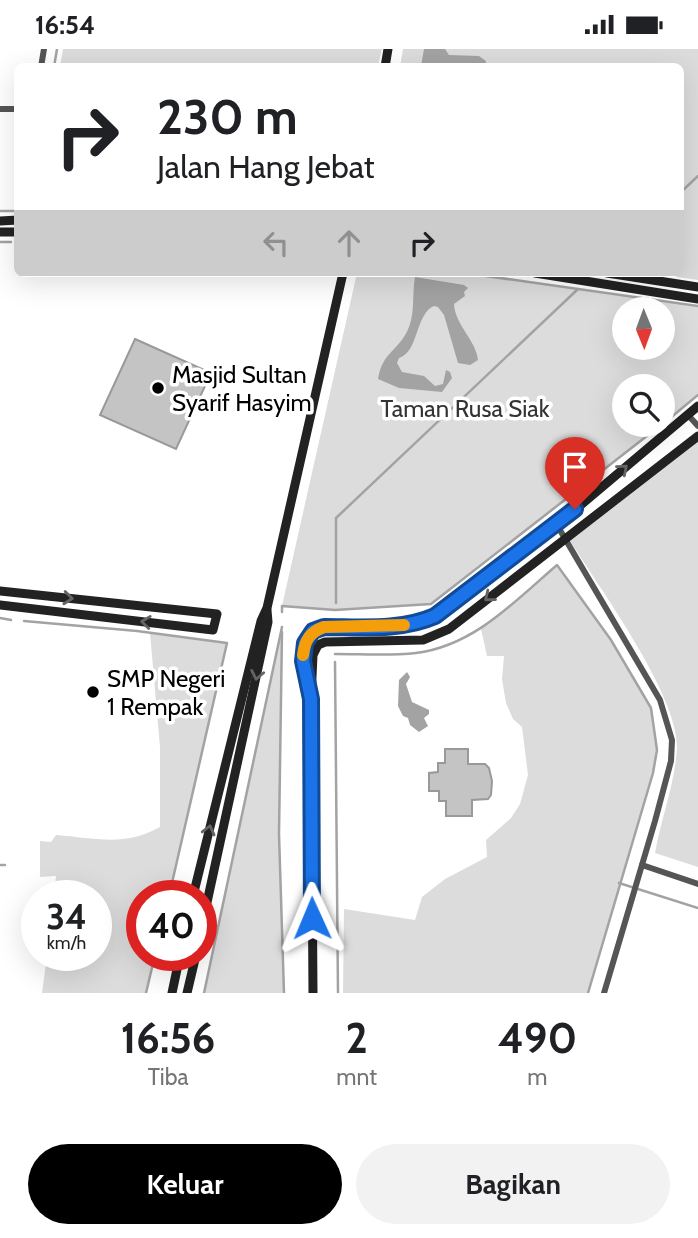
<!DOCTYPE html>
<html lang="id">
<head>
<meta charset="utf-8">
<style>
  body { margin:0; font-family:Cabin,sans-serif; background:#f2f2f2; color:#202124; height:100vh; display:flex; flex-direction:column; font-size:26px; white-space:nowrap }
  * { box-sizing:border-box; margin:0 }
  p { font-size:23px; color:#757577 }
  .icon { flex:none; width:38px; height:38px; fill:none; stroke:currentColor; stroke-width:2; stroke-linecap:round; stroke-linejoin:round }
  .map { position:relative; height:944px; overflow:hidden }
  .panel { display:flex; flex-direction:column; background:#fff; flex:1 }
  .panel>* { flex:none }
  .banner { position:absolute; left:14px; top:14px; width:670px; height:214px; border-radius:10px; box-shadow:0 7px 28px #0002; background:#fff; color:#202124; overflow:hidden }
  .needle { width:46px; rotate:179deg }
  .buttons { position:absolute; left:612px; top:248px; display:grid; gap:14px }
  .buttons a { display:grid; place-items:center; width:63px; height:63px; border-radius:50%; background:#fff; box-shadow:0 7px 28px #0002; font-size:35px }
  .speed { position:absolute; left:21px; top:831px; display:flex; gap:14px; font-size:35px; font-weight:700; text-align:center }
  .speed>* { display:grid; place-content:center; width:91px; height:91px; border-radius:50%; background:#fff; box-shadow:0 7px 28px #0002; line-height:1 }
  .speed small { font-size:18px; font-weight:400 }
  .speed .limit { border:10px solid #d22; background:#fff; color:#111 }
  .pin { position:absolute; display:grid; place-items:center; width:60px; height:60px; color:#fff; margin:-72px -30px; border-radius:50% 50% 50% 0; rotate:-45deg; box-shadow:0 0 7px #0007 }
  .pin .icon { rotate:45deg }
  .me { position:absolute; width:77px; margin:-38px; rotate:359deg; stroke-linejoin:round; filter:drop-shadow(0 0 5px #0008) }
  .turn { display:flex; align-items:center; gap:24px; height:147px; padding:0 28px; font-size:32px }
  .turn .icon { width:91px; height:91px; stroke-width:2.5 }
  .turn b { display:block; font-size:49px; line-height:60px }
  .lanes { display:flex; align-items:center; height:66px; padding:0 28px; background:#0003; justify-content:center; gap:35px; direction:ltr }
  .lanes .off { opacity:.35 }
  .eta { display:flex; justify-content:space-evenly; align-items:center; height:119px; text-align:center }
  .eta b { font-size:42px; font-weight:700; line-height:49px }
  .button { display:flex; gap:14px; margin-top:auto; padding:14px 28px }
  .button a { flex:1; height:80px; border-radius:42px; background:#000; color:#fff; font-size:28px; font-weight:700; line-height:80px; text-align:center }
  .button a+a { background:#f2f2f2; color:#202124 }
  .status { display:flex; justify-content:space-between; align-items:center; height:49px; padding:0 35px; background:#fff; direction:ltr }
  .status svg { height:19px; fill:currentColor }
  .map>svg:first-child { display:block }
  .green { fill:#dcdcdc; fill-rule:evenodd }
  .water { fill:#a3a3a3 }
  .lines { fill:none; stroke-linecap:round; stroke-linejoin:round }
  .stream { stroke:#a3a3a3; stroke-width:2.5 }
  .building { fill:#c4c4c4; stroke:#999; stroke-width:2 }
  .street { stroke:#555; stroke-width:6 }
  .secondary { stroke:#222; stroke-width:9 }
  .oneway { stroke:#646464 }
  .route-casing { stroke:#114b97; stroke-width:18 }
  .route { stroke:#1a73e8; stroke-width:12 }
  .slow { stroke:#f59e0b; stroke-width:12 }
  .poi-dot { fill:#000; stroke:#fff; stroke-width:2.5 }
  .labels { text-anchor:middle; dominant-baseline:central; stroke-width:7; stroke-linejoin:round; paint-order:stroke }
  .poi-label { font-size:24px; fill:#000; stroke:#fff; text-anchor:start }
  .park-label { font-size:24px; fill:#333; stroke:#fff }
</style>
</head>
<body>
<div class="status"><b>16:54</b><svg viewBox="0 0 49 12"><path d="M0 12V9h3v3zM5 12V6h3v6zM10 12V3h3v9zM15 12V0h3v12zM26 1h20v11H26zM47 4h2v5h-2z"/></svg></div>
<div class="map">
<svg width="698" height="944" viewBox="0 0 698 944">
  <rect width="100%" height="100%" fill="#fff"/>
  <g class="green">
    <polygon points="63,0 382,0 378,17 60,17"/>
    <polygon points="403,0 698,0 698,231 651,224 681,224 681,18 400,18"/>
    <path d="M357,224h108l233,33v89l-35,29v-37h-38v38h36l-230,179 -96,6 -53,-4zM625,261h38v38h-38z"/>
    <path d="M698,390v428l-43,-14c6,-34 20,-70 22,-105 1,-54 -78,-160 -108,-209z"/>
    <polygon points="557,516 611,591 651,659 657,701 653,724 588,944 343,944 344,860 415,871 422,848 445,830 487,808 486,791 511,769 520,755 528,726 522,678 513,670 506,654 502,630 504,607 487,607 481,580"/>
    <polygon points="282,578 279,785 284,944 204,944"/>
    <path d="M150,584l77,10 -58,253h-27v59l13,1 -9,37h-104l5,-37 49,-1v-59h-42l2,-20 -16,1v-36l11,1 5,-7c39,3 69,12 104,-8v-80z"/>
  </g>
  <g class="water">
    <polygon points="424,0 445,0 449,6 479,7 486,12 485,17 421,17"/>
    <path d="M415,228l49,8 4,3 -4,4 1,4 -11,8c1,21 22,36 24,56l-8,5 -12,-2 -14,-48 -6,-8 -4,-1c-19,8 -15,46 -35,52l-2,5 5,9 22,4 11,10 8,-2 3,-14 4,2 2,6 -10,14 -43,-4 -21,-9c5,-29 21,-27 31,-52 6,-15 3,-34 6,-50z"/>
    <polygon points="407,623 410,628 406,635 412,653 429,661 429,665 424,669 428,677 419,683 410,676 408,669 403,667 398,657 399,631"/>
  </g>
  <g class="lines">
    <g class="stream">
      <polyline points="54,18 57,0"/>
      <polyline points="681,143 698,127"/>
      <polyline points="0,162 18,162"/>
      <polyline points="0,193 11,193"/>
      <polyline points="465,224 698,257"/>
      <polyline points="663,375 698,346"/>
      <polyline points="336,554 336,469 578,240"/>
      <polyline points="282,563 282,557 335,561 431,555 661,376"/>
      <polyline points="0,569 11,571"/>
      <polyline points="24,572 137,582 227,594 169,847"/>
      <polyline points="282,583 279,785 284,944"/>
      <path d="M335,605c26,0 55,2 81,-1 58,-7 99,-52 141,-88l54,75 40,68 6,42 -4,23 -65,220"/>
      <polyline points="335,613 338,944"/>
      <polyline points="0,816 5,816"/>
      <polyline points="619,834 698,859"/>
      <polyline points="146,944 155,906"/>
      <polyline points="204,944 282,578"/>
    </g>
  </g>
  <g class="building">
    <polygon points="135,290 211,324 176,400 100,366"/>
    <polygon points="445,700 468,700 468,715 485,715 489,719 492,732 491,746 488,750 472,751 472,767 446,767 446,752 439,752 439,742 429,742 429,724 438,723 438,714 445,714"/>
  </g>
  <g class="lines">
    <g class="street">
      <polyline points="41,18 44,0"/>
      <polyline points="0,60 18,60"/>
      <polyline points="687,365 698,377"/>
      <polyline points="557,476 660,651 672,691 671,712 655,772 604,944"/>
      <polyline points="642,816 698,835"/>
    </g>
    <g class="secondary">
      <polyline points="385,18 388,0"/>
      <polyline points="0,172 18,171"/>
      <polyline points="0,183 18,183"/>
      <polyline points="535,224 698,250"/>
      <polyline points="607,224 698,238"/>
      <polyline points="0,542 217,565 213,581 0,556"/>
      <path d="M308,634c-5,-23 -11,-46 16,-56 37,0 77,4 111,-11l122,-91 141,-119"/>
      <polyline points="193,847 261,572 267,559 343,224"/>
      <polyline points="201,881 268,573 267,561"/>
      <polyline points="172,944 180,906"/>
      <polyline points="187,944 196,906"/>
      <polyline points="313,944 311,650 313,606 318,596 325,593 423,591 449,580 698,387"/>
    </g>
  </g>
  <defs><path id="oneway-chevron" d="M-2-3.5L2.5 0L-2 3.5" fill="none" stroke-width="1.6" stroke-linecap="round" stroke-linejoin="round" transform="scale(1.75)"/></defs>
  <g class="oneway">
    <use href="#oneway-chevron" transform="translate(623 420) rotate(-40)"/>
    <use href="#oneway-chevron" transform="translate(489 548) rotate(141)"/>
    <use href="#oneway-chevron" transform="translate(68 549) rotate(6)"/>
    <use href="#oneway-chevron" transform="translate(146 573) rotate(-173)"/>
    <use href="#oneway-chevron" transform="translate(257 626) rotate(101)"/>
    <use href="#oneway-chevron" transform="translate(209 781) rotate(-76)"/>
  </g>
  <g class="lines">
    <g class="route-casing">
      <path id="route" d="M312,869l-1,-219 -8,-38 2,-18 8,-12 11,-4c37,0 77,4 111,-11l140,-107"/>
    </g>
    <use href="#route" class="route"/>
    <path class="slow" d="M303,606c2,-15 7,-23 21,-28l80,-2"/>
  </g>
  <g class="poi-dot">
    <circle cx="158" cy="339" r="7"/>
    <circle cx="93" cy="643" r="7"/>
  </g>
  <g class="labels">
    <g class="poi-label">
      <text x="172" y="325">Masjid Sultan<tspan x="172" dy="28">Syarif Hasyim</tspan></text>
      <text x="107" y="629">SMP Negeri<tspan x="107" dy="28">1 Rempak</tspan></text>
    </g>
    <g class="park-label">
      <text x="465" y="359">Taman Rusa Siak</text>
    </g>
  </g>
</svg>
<div class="buttons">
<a><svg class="needle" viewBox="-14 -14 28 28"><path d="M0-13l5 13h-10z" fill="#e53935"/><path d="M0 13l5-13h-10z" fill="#757577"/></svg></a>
<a><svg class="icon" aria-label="search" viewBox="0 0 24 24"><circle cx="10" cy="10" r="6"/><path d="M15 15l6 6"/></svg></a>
</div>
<div class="speed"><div>34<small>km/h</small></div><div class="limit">40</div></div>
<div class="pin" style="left:575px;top:460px;background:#d93025"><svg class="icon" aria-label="arrive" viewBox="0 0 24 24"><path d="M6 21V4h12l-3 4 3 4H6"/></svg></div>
<svg class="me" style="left:312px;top:869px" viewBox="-20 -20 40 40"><path d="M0-17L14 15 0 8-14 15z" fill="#1a73e8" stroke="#fff" stroke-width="4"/></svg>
<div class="banner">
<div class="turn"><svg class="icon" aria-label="right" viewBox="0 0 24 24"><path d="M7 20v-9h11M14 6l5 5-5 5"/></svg><div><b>230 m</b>Jalan Hang Jebat</div></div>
<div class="lanes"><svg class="icon off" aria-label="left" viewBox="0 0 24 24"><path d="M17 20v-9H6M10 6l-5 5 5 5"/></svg><svg class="icon off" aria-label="ahead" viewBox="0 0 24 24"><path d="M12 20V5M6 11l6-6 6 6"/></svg><svg class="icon" aria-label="right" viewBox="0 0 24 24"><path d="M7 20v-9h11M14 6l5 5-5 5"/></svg></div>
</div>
</div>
<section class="panel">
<div class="eta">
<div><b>16:56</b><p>Tiba</p></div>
<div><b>2</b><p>mnt</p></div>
<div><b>490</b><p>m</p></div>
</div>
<div class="button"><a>Keluar</a><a>Bagikan</a></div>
</section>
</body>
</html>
